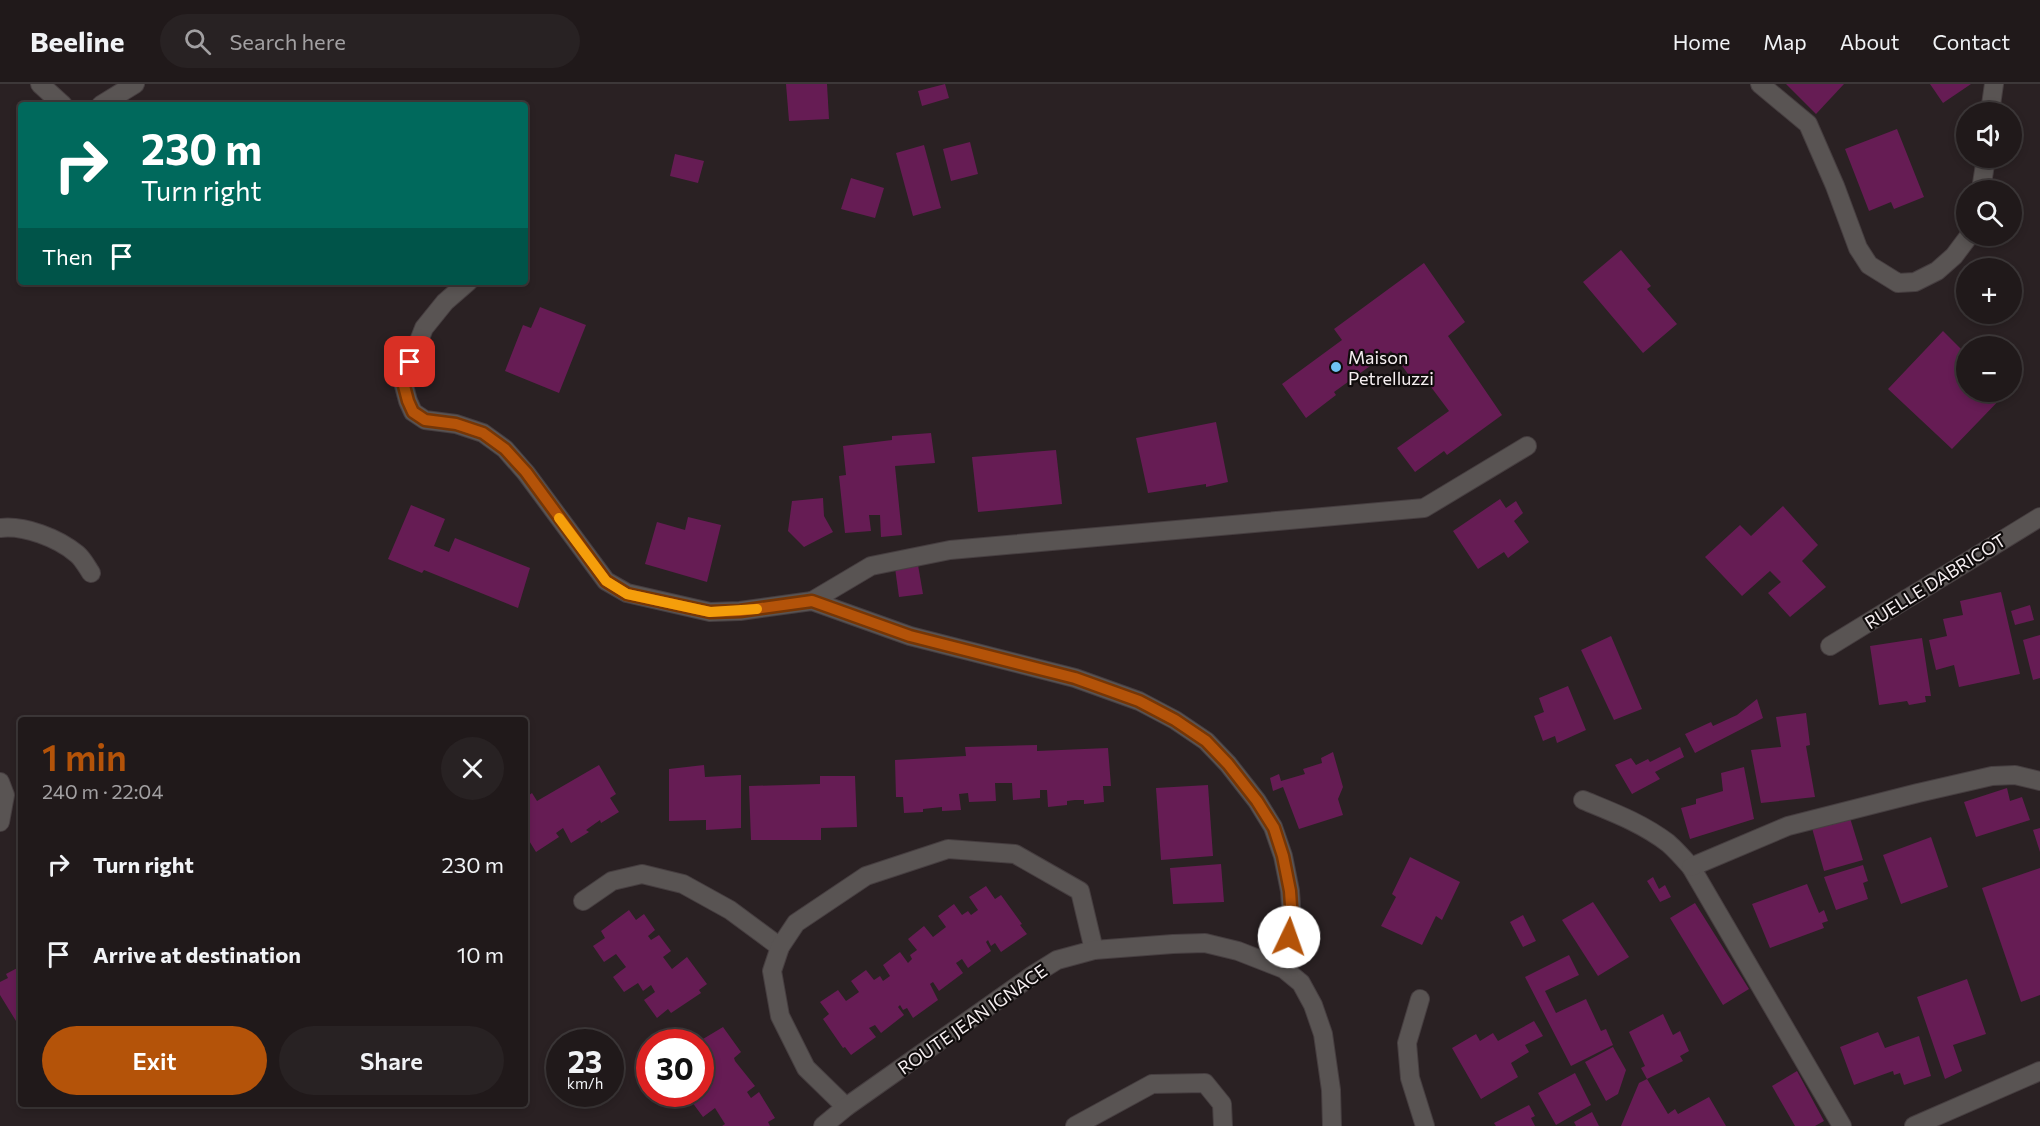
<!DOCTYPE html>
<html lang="en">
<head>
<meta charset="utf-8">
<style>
  body { margin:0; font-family:Commissioner,sans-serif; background:#282223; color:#f1f3f6; height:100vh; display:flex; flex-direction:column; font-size:22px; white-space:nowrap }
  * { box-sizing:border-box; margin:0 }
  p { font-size:20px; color:#a2a0a2 }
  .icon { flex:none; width:33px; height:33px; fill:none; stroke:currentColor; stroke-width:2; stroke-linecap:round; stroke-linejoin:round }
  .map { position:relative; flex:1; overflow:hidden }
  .panel { position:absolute; left:18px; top:633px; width:510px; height:390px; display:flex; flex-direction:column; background:#20191a; border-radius:6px; box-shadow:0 3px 9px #0003,0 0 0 2px #3d3839 }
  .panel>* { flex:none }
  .top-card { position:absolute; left:18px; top:18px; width:510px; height:183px; border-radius:6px; box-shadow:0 3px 9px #0003,0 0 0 2px #3d3839; background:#00695c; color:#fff; overflow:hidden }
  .fabs { position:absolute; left:1956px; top:18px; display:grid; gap:12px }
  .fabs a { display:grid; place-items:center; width:66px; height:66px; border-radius:50%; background:#20191a; box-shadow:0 3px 9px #0003,0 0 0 2px #3d3839; font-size:30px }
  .speed { position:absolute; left:546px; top:945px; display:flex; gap:12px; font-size:30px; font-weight:700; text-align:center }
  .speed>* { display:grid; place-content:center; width:78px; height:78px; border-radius:50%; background:#20191a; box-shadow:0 3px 9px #0003,0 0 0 2px #3d3839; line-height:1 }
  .speed small { font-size:15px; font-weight:400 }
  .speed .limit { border:9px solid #d22; background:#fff; color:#111 }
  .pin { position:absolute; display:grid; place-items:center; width:51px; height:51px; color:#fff; margin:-26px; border-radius:12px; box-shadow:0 3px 9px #0006 }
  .me { position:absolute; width:66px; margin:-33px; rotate:3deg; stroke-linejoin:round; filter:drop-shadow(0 0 4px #0008) }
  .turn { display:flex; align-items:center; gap:21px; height:126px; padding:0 24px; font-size:27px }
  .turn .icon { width:78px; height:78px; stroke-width:2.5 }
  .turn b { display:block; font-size:42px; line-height:51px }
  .then { display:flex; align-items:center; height:57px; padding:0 24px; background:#0003; gap:12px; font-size:22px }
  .round { display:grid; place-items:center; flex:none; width:63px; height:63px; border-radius:32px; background:#282223 }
  .headline { display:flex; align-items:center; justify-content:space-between; height:102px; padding:0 24px }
  h1 { font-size:36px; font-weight:600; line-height:45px; color:#b45309 }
  .primary-button { display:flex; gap:12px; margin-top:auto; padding:12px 24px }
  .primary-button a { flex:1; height:69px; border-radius:36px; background:#b45309; color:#fff; font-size:24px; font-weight:600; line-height:69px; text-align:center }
  .primary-button a+a { background:#282223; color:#f1f3f6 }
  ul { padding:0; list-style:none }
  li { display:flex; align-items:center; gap:18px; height:90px; padding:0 24px }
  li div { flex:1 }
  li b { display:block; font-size:22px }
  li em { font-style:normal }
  header { display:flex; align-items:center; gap:36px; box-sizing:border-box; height:84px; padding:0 30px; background:#20191a; border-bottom:2px solid #3d3839 }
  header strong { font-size:28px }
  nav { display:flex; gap:33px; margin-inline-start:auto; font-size:21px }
  .search { width:420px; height:54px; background:#282223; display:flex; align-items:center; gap:15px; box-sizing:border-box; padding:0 21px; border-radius:33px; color:#a2a0a2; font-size:22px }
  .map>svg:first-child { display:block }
  .building { fill:#661c54 }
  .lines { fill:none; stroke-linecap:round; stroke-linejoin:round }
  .minor-casing { stroke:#463e40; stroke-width:20 }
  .minor { stroke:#595453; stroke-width:18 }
  .route-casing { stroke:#753606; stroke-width:15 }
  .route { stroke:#b45309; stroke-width:10 }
  .slow { stroke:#f59e0b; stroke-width:10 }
  .poi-dot { fill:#6ec2f3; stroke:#100c0c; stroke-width:2 }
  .labels { text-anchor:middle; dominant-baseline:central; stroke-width:4.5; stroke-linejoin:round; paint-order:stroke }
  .poi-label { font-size:18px; fill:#f5eef0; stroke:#100c0c; text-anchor:start }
  .street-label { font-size:18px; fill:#f5eef0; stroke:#100c0c }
</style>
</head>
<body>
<header>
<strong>Beeline</strong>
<div class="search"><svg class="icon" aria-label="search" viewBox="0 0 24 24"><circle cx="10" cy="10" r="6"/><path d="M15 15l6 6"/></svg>Search here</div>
<nav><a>Home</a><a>Map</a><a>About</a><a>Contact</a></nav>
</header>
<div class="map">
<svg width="2040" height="1042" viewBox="0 0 2040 1042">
  <rect width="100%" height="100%" fill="#2a2123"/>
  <g class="building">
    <polygon points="786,0 827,0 829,35 789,37"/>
    <polygon points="945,0 949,14 922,22 918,7"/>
    <polygon points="1786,0 1844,0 1816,30"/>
    <polygon points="1930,0 1971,0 1943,19"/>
    <polygon points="1897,45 1924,113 1894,125 1891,118 1869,127 1845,65"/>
    <polygon points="970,58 978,90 951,97 943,65"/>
    <polygon points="924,61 941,124 913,132 896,69"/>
    <polygon points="675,70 704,77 698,99 670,92"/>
    <polygon points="851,94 884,104 875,134 841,125"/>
    <polygon points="1621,166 1651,202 1647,205 1677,240 1643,269 1583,198"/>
    <polygon points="1424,179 1465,238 1448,252 1502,331 1447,371 1444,367 1415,388 1397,364 1449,327 1425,295 1417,302 1391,267 1334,308 1336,311 1306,334 1282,300 1342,256 1334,245"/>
    <polygon points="540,223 586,241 559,309 505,287 523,241 531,244"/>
    <polygon points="1943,247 1966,270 1966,308 2007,308 1952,365 1888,305"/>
    <polygon points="1216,338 1228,398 1206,403 1206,400 1148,409 1136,354"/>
    <polygon points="931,349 935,379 895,382 902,451 881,453 880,431 869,431 871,447 845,449 839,392 846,391 843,362 892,356 892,352"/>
    <polygon points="1056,366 1062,420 978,428 972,373"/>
    <polygon points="823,414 824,432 833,448 804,463 788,447 792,417"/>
    <polygon points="1500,415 1506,424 1516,417 1523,429 1514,437 1529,458 1508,474 1504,468 1478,485 1453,447"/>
    <polygon points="411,421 445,435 434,462 449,468 455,454 530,484 518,524 424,486 422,489 388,475"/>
    <polygon points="1783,422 1818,461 1802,477 1826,503 1790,533 1768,509 1781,498 1770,487 1742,512 1705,473 1740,441 1751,452"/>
    <polygon points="688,433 721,441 707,498 645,480 657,438 685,446"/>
    <polygon points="918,481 923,510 899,513 895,484"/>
    <polygon points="2001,508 2020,590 1959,603 1954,581 1936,586 1929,556 1947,552 1943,535 1963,531 1960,517"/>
    <polygon points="2030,521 2034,536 2015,541 2011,527"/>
    <polygon points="2040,551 2040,594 2033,596 2023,556"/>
    <polygon points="1611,552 1642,625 1614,636 1581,566"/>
    <polygon points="1922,554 1931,612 1925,612 1926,618 1909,621 1907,617 1879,621 1870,562"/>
    <polygon points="1568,602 1586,646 1557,659 1555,652 1543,657 1534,632 1544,628 1539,614"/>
    <polygon points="1757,615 1763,634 1695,669 1685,650 1711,638 1713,642 1737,631"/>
    <polygon points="1806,629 1810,661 1806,662 1815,713 1761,719 1751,666 1781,663 1776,633"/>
    <polygon points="1037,661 1037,667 1108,664 1111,702 1103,702 1104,718 1084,720 1084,716 1075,716 1067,717 1067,721 1048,723 1047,706 1040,706 1040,714 1013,716 1012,699 995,699 996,717 969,718 968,709 959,710 961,726 942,727 942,723 923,725 923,728 904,729 903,713 896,713 895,676 966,672 965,663"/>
    <polygon points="1680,663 1684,673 1655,688 1660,695 1632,710 1615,681 1631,674 1636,681 1648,675 1650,678"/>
    <polygon points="1333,668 1343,703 1338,715 1343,731 1299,745 1283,703 1273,707 1270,694 1279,690 1281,697 1305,690 1303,685 1322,679 1321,674"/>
    <polygon points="599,681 616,710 610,714 619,728 601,739 600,736 586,746 589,748 571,759 563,744 556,749 559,753 536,768 528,755 525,756 525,714 532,709 537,717"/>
    <polygon points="704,681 705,693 741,691 741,744 706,746 706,736 669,737 669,685"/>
    <polygon points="1744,683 1754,735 1690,755 1681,724 1696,720 1696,715 1723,707 1721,689"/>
    <polygon points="820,692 855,692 857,743 821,744 821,756 751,756 749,702 820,700"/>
    <polygon points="1208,701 1213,772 1161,776 1156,704"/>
    <polygon points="2007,704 2010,717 2022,713 2030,736 1976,753 1964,718"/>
    <polygon points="1850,734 1863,776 1824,787 1812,744"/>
    <polygon points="2040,744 2040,768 2033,746"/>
    <polygon points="1931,753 1948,803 1901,820 1883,771"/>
    <polygon points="1410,773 1460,798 1442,836 1436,832 1422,861 1381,842 1396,813 1392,810"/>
    <polygon points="1221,780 1224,818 1173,820 1170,784"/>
    <polygon points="1863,781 1868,797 1863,799 1868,815 1836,826 1824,793"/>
    <polygon points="2040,784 2040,911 2021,918 1982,804"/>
    <polygon points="1653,793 1659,805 1665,801 1671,813 1660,818 1647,797"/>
    <polygon points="1807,800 1819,829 1824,826 1828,837 1822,839 1824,844 1770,864 1752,820"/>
    <polygon points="986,802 995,815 1001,811 1022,840 1020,841 1027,850 1001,868 995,859 991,862 988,856 986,858 991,867 968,884 962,875 956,879 963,889 939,907 933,898 930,900 938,916 913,934 907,924 903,926 900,921 898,923 904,931 881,949 875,941 869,944 876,953 851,971 845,963 843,964 823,935 829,930 820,918 838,906 846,917 852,913 859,908 851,897 866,886 874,896 880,892 883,897 890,892 883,881 900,868 908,879 912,875 910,871 917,866 908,855 924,842 933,853 946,843 938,832 954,820 962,831 968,827 971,831 978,826 969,813"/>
    <polygon points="1593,818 1629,873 1598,892 1562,836"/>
    <polygon points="1695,819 1749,905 1723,921 1670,834"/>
    <polygon points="629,826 636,836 644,830 655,846 648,852 651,856 659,851 671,867 663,873 672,885 687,873 707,900 699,906 701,909 671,929 668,925 657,934 644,916 655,908 651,901 643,907 638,899 624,908 613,893 626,883 616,870 604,878 593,862 605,854 601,847"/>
    <polygon points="1523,831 1536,857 1523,863 1510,838"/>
    <polygon points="1569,871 1579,891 1545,907 1556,929 1586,915 1601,947 1606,945 1613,961 1571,982 1525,893"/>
    <polygon points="21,882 21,934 16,937 0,911 0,898 8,894 6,890"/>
    <polygon points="1967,895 1986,950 1953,961 1962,987 1945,995 1917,913"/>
    <polygon points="1663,930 1673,951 1680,947 1689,967 1680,972 1683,977 1647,995 1641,984 1645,982 1629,948"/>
    <polygon points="1534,937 1543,952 1525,961 1529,968 1511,979 1518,993 1481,1015 1452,964 1476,950 1480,957 1493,949 1498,957"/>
    <polygon points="723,943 741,968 734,974 735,977 755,1002 747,1008 751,1014 759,1008 775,1034 768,1038 770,1042 722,1042 725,1040 715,1024 703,1033 692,1018 703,1009 700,1002 708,997 703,991 700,992 700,958 698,958"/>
    <polygon points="1878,948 1885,964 1919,952 1931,992 1904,1001 1900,989 1894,991 1893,987 1854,1001 1840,963"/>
    <polygon points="1613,963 1626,986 1618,1010 1606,1017 1585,978"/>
    <polygon points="1797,987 1824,1037 1815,1042 1795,1042 1772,1002"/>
    <polygon points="1575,989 1591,1021 1556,1041 1538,1009"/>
    <polygon points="1647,995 1668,1030 1675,1025 1678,1030 1709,1013 1726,1042 1621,1042 1639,999"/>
    <polygon points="1529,1021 1535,1032 1531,1034 1535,1042 1496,1042 1494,1039"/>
    <polygon points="1592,1028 1599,1042 1576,1042 1574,1038"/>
  </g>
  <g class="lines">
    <g class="minor-casing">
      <g id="minor">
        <polyline points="40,0 63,21"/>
        <polyline points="1760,0 1808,40 1835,102 1858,164 1869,181 1898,199 1915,198 1937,187 1954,172 1969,152"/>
        <polyline points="101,21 135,0"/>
        <polyline points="1990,28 1994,0"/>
        <polyline points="1981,106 1986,74"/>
        <polyline points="468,198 445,218 424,244 403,298 408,317 413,328 425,336 456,340 483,349 505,365 526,389 606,497 627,509 710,528 740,527 812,517 910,552 1075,594 1139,617 1175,636 1206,657 1228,680 1257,717 1273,743 1283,772 1290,807 1292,836 1284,885"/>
        <path d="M0,444c24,-3 58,10 77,26 6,5 10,13 14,19"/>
        <polyline points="812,517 871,482 950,466 1424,424 1527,362"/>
        <polyline points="1830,562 2040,433"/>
        <polyline points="0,698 5,711 0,738"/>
        <path d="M1583,716c29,12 59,23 85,43 8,7 16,16 23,24l151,259"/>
        <polyline points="1691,783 1788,742 1918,709 1992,692 2015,691 2040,697"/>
        <polyline points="583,817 612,797 642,790 683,800 730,826 780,863"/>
        <polyline points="1420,915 1407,959 1410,994 1425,1042"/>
        <polyline points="846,1023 806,984 780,932 772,887 780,863 796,839 866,792 948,765 1015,770 1080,807 1094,866"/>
        <polyline points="823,1042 846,1023 1033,891 1057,876 1094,866 1173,860 1205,859 1238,867 1284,885 1301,899 1313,921 1323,950 1331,1006 1332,1042"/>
        <polyline points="1075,1042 1152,1000 1205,999 1222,1020 1223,1042"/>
        <polyline points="1914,1042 2040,987"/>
      </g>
    </g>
    <use href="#minor" class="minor"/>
  </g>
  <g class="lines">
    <g class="route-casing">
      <polyline id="route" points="410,278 403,298 408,317 413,328 425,336 456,340 483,349 505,365 526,388 606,497 627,510 710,528 740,527 812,517 910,552 1075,594 1139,617 1175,636 1206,657 1228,680 1257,717 1274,744 1283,772 1290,807 1292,837 1289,853"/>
    </g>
    <use href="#route" class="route"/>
    <polyline class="slow" points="559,434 606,497 627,510 710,528 757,525"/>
  </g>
  <circle class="poi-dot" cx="1336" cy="283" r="6"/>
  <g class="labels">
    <g class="poi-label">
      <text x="1348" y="273">Maison<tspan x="1348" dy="21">Petrelluzzi</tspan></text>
    </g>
    <g class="street-label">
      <text transform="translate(1935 497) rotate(-32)">RUELLE DABRICOT</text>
      <text transform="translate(972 935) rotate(-35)">ROUTE JEAN IGNACE</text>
    </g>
  </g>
</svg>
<div class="fabs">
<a><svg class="icon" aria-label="sound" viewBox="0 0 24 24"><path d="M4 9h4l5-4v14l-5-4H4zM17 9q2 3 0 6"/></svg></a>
<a><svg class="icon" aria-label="search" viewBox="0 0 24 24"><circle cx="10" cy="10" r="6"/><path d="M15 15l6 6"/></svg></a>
<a>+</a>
<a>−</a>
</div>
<div class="speed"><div>23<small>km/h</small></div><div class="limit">30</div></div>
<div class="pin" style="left:410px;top:278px;background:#d93025"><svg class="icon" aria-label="arrive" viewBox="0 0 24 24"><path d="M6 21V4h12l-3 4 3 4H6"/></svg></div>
<svg class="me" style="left:1289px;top:853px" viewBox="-20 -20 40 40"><circle r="19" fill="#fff"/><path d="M0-13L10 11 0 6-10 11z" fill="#b45309"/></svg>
<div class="top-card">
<div class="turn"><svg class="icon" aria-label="right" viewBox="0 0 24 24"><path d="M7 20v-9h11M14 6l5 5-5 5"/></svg><div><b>230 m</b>Turn right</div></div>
<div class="then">Then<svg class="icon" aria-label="arrive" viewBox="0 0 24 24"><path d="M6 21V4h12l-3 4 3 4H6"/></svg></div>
</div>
<section class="panel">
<div class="headline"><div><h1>1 min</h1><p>240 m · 22:04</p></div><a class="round"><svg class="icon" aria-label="close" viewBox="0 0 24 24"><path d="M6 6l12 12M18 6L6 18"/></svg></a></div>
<ul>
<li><svg class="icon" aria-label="right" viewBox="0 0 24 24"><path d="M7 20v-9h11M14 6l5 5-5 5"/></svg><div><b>Turn right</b></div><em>230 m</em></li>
<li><svg class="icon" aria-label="arrive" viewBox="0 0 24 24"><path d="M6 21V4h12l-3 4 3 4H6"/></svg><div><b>Arrive at destination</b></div><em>10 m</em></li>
</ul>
<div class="primary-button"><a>Exit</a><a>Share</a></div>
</section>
</div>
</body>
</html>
